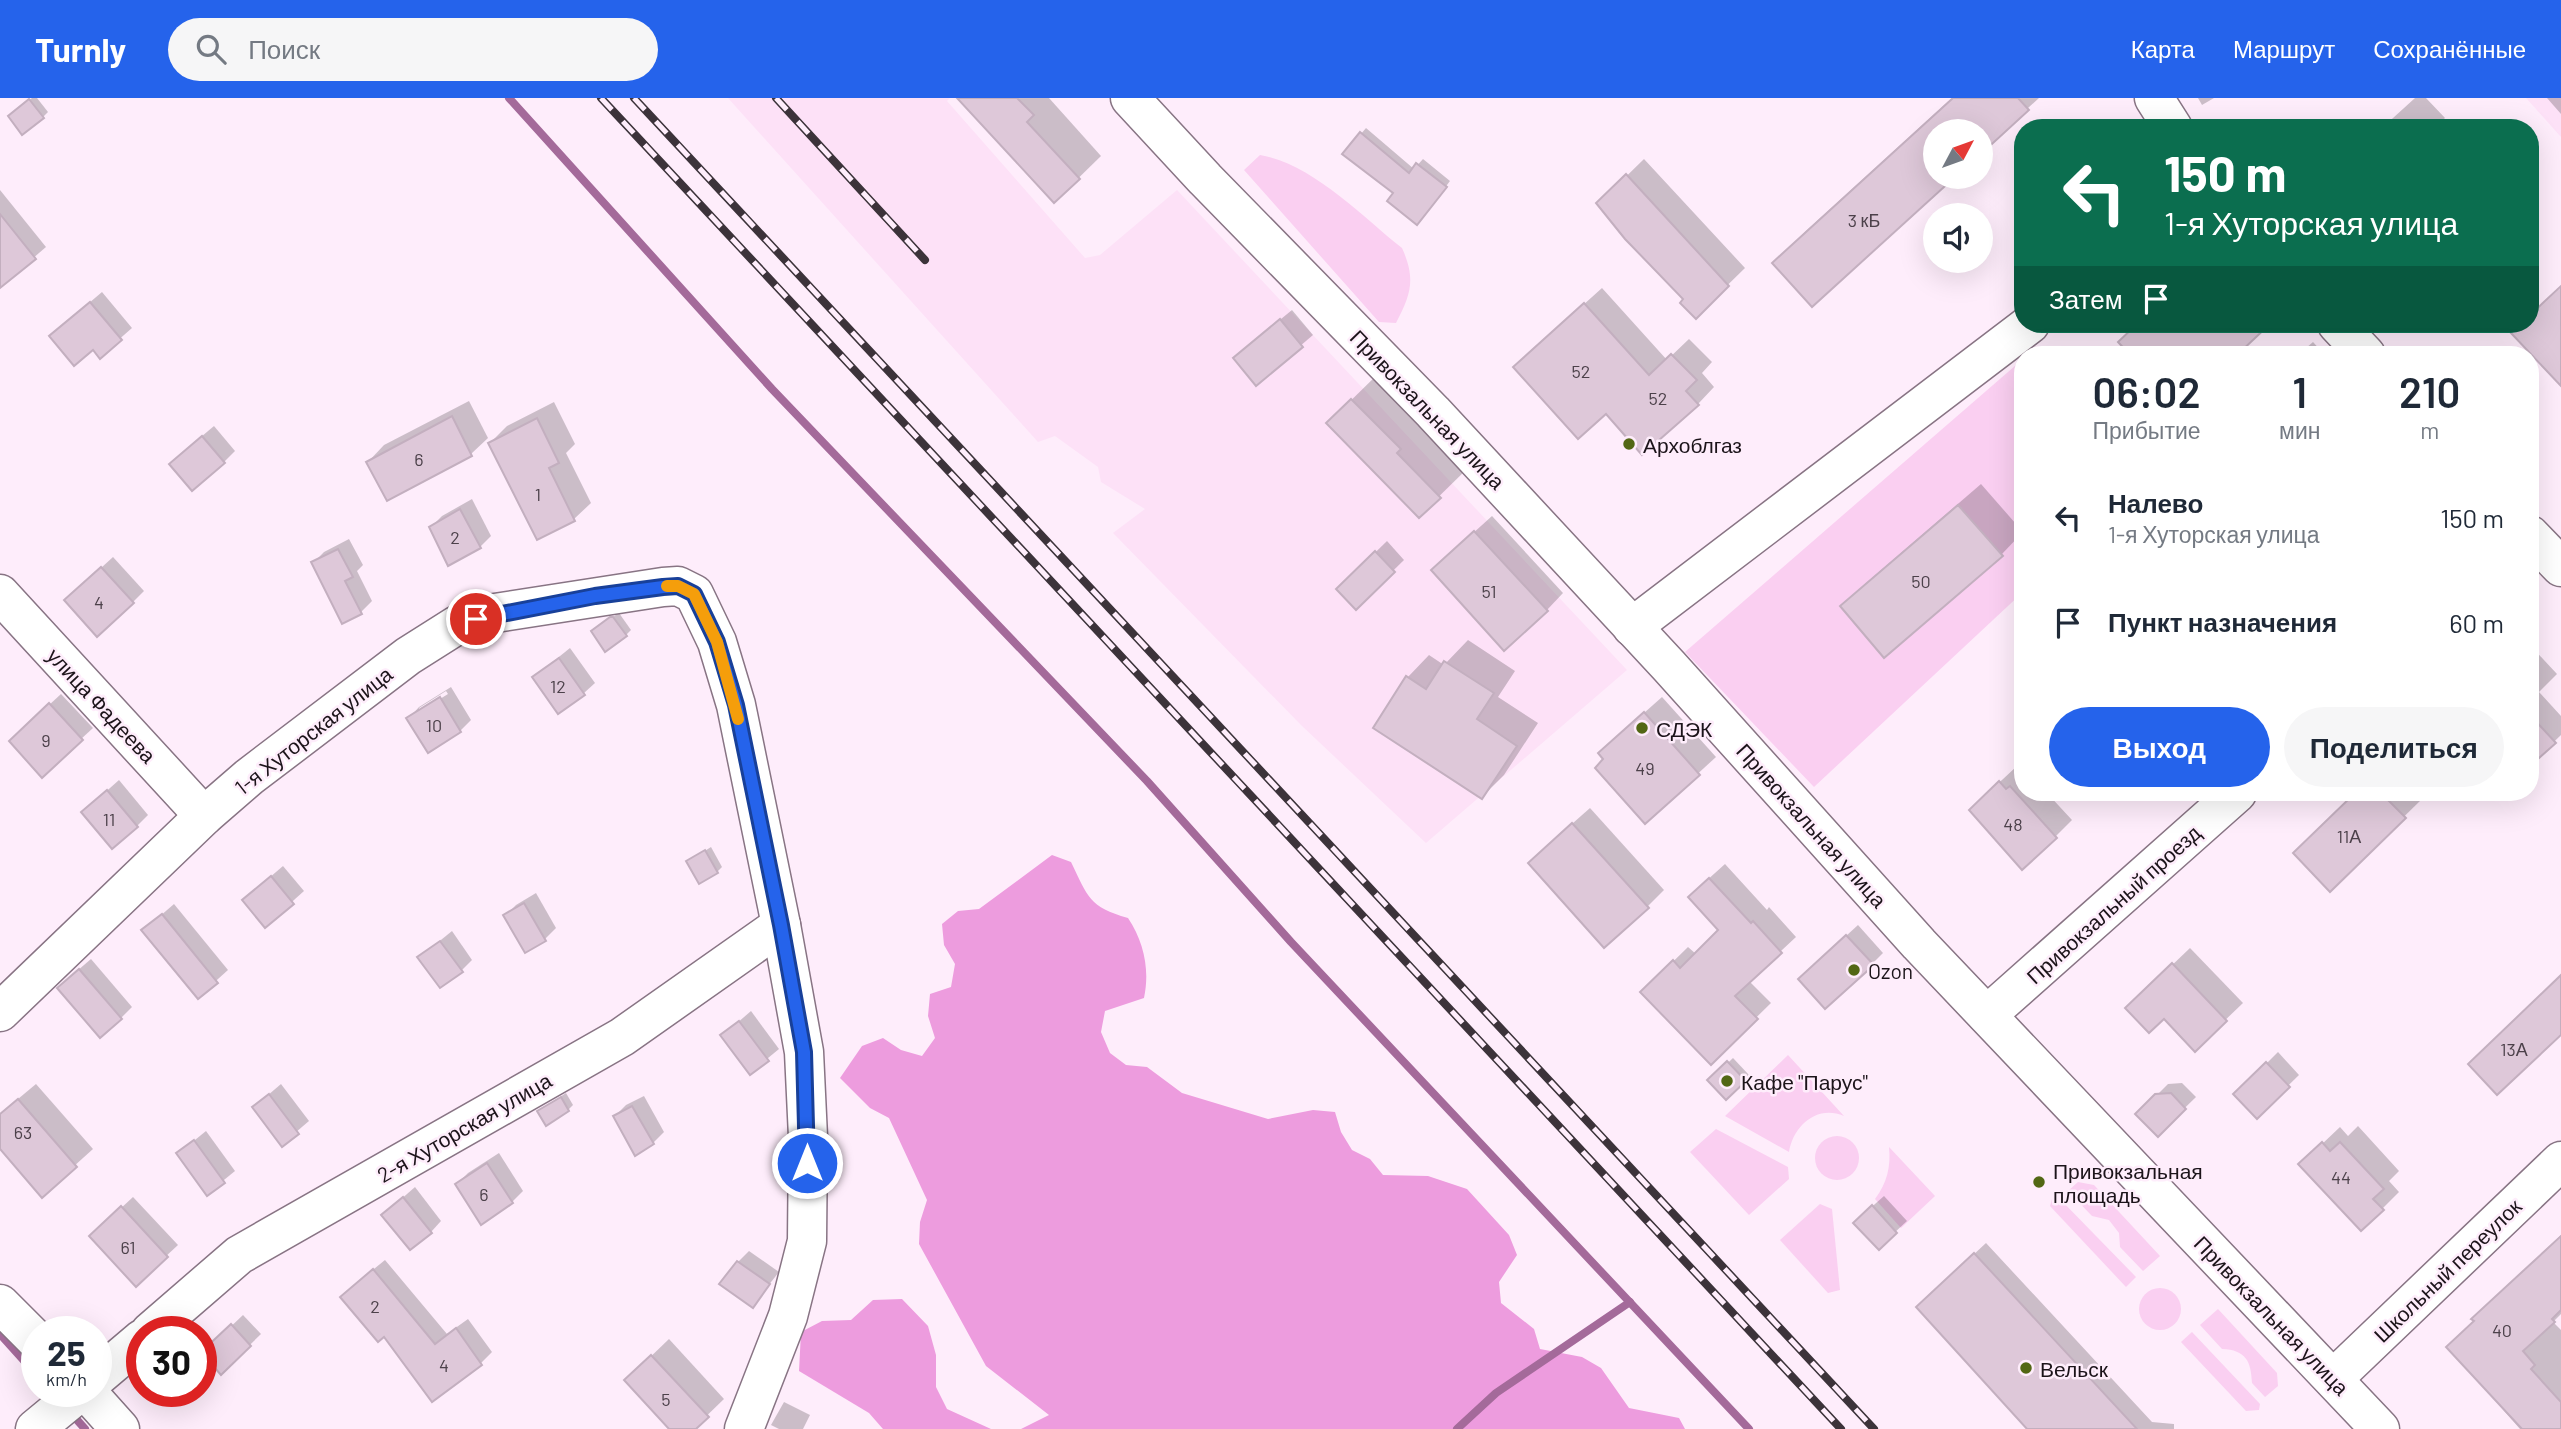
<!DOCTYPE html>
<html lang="ru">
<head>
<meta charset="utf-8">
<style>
  body { margin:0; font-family:Barlow,sans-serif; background:#f6f6f7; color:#1f2937; height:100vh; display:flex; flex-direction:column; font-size:26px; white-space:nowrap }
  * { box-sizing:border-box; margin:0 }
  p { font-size:23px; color:#747a83 }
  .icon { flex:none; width:38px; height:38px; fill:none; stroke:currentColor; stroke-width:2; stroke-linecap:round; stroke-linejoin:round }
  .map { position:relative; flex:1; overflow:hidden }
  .drawer { position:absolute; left:2014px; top:248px; width:525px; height:455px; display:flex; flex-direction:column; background:#fff; border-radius:28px; box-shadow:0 7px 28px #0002 }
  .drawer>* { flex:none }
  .top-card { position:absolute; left:2014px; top:21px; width:525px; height:214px; border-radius:28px; box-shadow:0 7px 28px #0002; background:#0b6e4f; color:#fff; overflow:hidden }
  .needle { width:46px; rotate:49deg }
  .tools { position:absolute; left:1923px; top:21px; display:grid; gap:14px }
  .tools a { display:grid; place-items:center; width:70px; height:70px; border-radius:50%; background:#fff; box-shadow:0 7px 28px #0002; font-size:35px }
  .speed { position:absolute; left:21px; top:1218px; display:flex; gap:14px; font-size:35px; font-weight:700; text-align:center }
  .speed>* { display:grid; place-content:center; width:91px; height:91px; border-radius:50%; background:#fff; box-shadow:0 7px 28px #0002; line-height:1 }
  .speed small { font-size:18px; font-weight:400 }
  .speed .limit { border:10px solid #d22; background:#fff; color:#111 }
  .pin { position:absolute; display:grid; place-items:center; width:60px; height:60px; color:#fff; margin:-30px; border:4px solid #fff; border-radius:50%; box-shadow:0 2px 7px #0007 }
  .me { position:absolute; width:77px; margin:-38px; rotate:0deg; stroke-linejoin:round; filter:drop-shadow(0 0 5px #0008) }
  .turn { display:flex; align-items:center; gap:24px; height:147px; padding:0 35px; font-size:32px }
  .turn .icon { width:91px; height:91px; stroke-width:2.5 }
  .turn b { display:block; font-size:49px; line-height:60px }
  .then { display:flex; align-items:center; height:66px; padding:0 35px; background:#0003; gap:14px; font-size:26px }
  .eta { display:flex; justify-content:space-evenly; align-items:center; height:119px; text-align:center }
  .eta b { font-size:42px; font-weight:600; line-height:49px }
  .action { display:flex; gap:14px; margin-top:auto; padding:14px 35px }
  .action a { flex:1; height:80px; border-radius:42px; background:#2563eb; color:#fff; font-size:28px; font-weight:600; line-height:80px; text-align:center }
  .action a+a { background:#f6f6f7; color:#1f2937 }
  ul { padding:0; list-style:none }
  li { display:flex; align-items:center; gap:21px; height:105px; padding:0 35px }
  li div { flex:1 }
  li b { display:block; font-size:26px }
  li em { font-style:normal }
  header { display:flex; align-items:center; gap:42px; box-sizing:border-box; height:98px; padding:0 35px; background:#2563eb; color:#fff }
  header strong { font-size:33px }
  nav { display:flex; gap:38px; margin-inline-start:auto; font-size:24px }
  .search { width:490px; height:63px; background:#f6f6f7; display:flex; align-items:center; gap:18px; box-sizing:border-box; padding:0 24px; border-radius:38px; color:#747a83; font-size:26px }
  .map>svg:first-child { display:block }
  .built { fill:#fde1f7 }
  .green { fill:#facff1 }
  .forest { fill:#ed9cde }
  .shadow { fill:#0003; fill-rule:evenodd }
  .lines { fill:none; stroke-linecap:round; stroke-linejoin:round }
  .stream { stroke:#a46a9a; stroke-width:8 }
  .building { fill:#dec8d9; stroke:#c3afbf; stroke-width:2 }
  .minor-casing { stroke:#887484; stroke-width:41 }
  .minor { stroke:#fff; stroke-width:38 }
  .rail-casing { stroke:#3c333a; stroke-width:8 }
  .rail { stroke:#feedfb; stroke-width:5; stroke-dasharray:16; stroke-linecap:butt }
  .route-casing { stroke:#184099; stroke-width:18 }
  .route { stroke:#2563eb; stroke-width:12 }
  .slow { stroke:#f59e0b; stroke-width:12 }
  .poi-dot { fill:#526714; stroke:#feedfb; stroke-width:2.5 }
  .labels { text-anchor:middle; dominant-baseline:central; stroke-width:5; stroke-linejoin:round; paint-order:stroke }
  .number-label { font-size:18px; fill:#4c414a }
  .street-label { font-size:21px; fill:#1c141a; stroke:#feedfb }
  .poi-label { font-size:21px; fill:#1c141a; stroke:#feedfb; text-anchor:start }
</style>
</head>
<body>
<header>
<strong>Turnly</strong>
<div class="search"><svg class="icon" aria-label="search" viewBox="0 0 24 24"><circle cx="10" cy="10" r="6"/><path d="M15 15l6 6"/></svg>Поиск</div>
<nav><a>Карта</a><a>Маршрут</a><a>Сохранённые</a></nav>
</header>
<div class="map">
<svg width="2561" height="1331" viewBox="0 0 2561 1331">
  <rect width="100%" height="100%" fill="#feedfb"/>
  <g class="built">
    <polygon points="728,0 950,0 947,3 1085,160 1100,157 1177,92 1627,572 1426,745 1301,627 1113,435 1145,411 1101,384 1098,369 1055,338 1038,344"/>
    <polygon points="2526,0 2561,0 2561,39"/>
  </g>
  <g class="green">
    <path d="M1260,57c51,8 102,61 142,93 14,31 9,46 -6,75l-17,-1 -135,-152z"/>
    <polygon points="2023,261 2023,494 1814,689 1685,554"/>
    <path d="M1788,957l56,61c-27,-12 -51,10 -55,36l-64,-36z"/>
    <polygon points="1716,1031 1788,1069 1789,1081 1749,1117 1690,1054"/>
    <circle cx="1837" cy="1060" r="22"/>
    <path d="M1889,1049l46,49 -34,32 -26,-29c12,-16 16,-32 14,-52z"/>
    <polygon points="2078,1084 2094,1087 2160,1158 2143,1173 2120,1149 2119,1135 2109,1122 2092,1118 2068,1093"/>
    <polygon points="2057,1098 2136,1179 2126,1189 2050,1108 2052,1101"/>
    <polygon points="1820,1106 1832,1111 1840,1192 1828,1195 1780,1142"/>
    <circle cx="2160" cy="1211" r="21"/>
    <path d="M2218,1211l59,64 1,13 -13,11 -13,-14c-1,-22 -6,-33 -30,-34l-22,-24z"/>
    <polygon points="2192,1234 2260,1306 2259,1312 2246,1313 2181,1244"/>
  </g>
  <g class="forest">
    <path d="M1052,757l19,7c17,35 18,45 57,56 16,24 22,52 16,80l-39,13 -4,21 9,21 16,12 21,2 35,26 86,26 45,-9 22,2 6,20 11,18 18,9 13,16 45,1 39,13 42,46 8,20 -18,27 2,21 33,26 6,20 42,8 19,11 28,40 50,10 6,11h-664l28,-14 -63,-49 -67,-122 1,-22 7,-22 -38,-82 -19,-10 -30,-30 22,-32 21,-8 18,12 21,6 13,-18 -7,-22 2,-22 21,-7 4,-23 -11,-19 -2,-21 16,-13 21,-2z"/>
    <polygon points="902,1201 928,1228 936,1257 936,1289 947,1311 991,1331 883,1331 869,1315 799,1273 801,1234 822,1223 851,1222 873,1202"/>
  </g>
  <g class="shadow">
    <polygon points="32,0 37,0 48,14 43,19 15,13"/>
    <polygon points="960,0 1049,0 1101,58 1055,103"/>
    <polygon points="1952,0 2039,0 1981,53 1981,33 1936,33 1936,79 1953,79 1812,206 1774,165 1806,133"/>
    <polygon points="2198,0 2214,0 2202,7"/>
    <polygon points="2415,0 2426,0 2445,20 2441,24 2447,30 2382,30"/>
    <polygon points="2547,0 2561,0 2561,16"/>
    <polygon points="1366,30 1414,71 1423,61 1450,83 1422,120 1396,94 1344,56"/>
    <polygon points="1644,61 1745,170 1696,218 1686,201 1599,105"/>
    <polygon points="0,92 46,149 3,186 0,183"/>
    <polygon points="1602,190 1667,262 1689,241 1712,264 1702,275 1714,289 1698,306 1606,314 1532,253"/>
    <polygon points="102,194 132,230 100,258 93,250 62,228"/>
    <polygon points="1292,212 1313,237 1257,285 1247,249"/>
    <polygon points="2138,226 2267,226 2234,257 2133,257 2120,244"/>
    <polygon points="2313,244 2325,257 2298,257"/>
    <polygon points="1384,270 1471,367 1419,418 1328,325"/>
    <polygon points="469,303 488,340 471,356 387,401 368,364 384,347"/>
    <polygon points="554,304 575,346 566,355 591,405 574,421 538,440 490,345 507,328"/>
    <polygon points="214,328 235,353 224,364 182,355"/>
    <polygon points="1981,386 2023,434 2001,457 1842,508 1865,486"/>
    <polygon points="472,401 491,438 480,449 431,429 442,418"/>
    <polygon points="1492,418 1563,495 1547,512 1450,456"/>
    <polygon points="349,441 363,467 357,473 372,503 361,514 343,523 313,465 324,454"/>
    <polygon points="1387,443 1404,462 1356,509 1338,491"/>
    <polygon points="113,459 144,493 133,504 77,492"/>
    <polygon points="619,515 631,532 626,537 598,529"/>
    <polygon points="1468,542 1515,573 1498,599 1538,625 1504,677 1482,699 1407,580 1429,557 1444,567"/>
    <polygon points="2530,547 2557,576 2539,594 2561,618 2561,637 2537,660 2530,652"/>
    <polygon points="570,550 595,585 584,595 534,579"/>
    <path d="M451,589l20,33 -11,11 -51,-13 10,-11zM446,593l2,3 -29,18v-4z"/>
    <polygon points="61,596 93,630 42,677 22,632"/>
    <polygon points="1662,599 1716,659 1645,724 1606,661 1617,639"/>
    <polygon points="2017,668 2023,675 2023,695 2047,695 2072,722 2055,739 1988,695"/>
    <polygon points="119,682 148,717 137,728 83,714"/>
    <polygon points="2357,695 2414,695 2421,702 2330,791 2295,755"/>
    <polygon points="1590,710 1664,792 1647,809 1547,748"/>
    <polygon points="711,749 722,769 717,774 689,763"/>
    <polygon points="1725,766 1767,812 1769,809 1796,839 1749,883 1771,905 1711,964 1642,894 1688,849 1696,856 1721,832 1705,784"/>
    <polygon points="283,768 304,793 265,828 255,792"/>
    <polygon points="536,795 556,830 545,841 505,818 516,807"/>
    <polygon points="174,806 228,872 198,899 144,832"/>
    <polygon points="1858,827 1883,855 1872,866 1811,870"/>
    <polygon points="452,833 472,862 461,873 420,859"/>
    <polygon points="2190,850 2243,905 2195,951 2144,894"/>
    <polygon points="91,861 132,909 121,920 70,879"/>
    <polygon points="751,913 779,951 750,975 722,938"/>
    <polygon points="2278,954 2299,977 2257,1018 2236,996"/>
    <polygon points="1733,960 1749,977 1726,999 1710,982"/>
    <polygon points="2182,985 2196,999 2158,1036 2138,1016 2168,986"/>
    <polygon points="36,986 93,1051 42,1097 0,1048 0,1016"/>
    <polygon points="281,986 309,1023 282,1046 254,1009"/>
    <polygon points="566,995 573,1007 568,1012 539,1013"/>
    <polygon points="644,998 664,1034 653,1045 615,1018 626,1007"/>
    <polygon points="2358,1028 2399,1073 2389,1083 2399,1094 2382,1111 2301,1066 2340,1029 2348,1038"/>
    <polygon points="206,1033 235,1073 208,1095 179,1055"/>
    <polygon points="499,1055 523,1093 512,1104 457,1086 468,1075"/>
    <polygon points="415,1089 441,1123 431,1134 383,1117"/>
    <polygon points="1884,1098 1907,1123 1879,1149 1866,1114"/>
    <polygon points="133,1099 178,1147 136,1186 91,1138"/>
    <polygon points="2561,1137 2561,1216 2553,1224 2561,1232 2561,1331 2520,1331 2448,1249 2504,1191"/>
    <polygon points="1986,1145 2152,1324 2174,1326 2174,1331 2029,1331 1929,1198"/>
    <polygon points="749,1153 779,1174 752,1208 738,1164"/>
    <polygon points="385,1162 447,1236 468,1221 492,1254 481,1265 433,1301 353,1188"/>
    <polygon points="243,1217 261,1236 221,1275 203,1255"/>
    <polygon points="669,1241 724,1301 693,1331 671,1331 643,1266"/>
    <polygon points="784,1304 810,1317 803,1331 779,1331 771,1327"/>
  </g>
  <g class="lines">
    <g class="stream">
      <polyline points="509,0 772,291 1147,683 1291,844 1749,1331"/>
      <polyline points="0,1236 37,1277"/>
      <polyline points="70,1314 85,1331"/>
      <polyline points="1457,1331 1496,1295 1630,1204"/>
    </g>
  </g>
  <g class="building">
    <polygon points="957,0 1017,0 1034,17 1027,24 1080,81 1054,105"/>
    <polygon points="1953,0 2018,0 2029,12 1981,56 1981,33 1936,33 1936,79 1955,79 1812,209 1772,165"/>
    <polygon points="29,1 44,20 22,37 8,18"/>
    <polygon points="1360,34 1409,75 1416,65 1447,89 1417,127 1387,103 1393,95 1342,56"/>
    <polygon points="1626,76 1729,188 1696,221 1680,205 1683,201 1625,141 1596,105"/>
    <polygon points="0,116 36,161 0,190"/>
    <polygon points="2561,188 2561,288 2511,235 2522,226 2530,226 2530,217"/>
    <polygon points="90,204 122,242 100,261 93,252 74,268 49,238"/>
    <polygon points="1584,205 1649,277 1671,256 1697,282 1686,293 1699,307 1642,357 1606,316 1578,341 1513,269"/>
    <polygon points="1280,221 1303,249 1256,288 1233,260"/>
    <polygon points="2137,226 2270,226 2237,257 2130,257 2118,244"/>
    <polygon points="1351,301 1401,351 1397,355 1441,400 1419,420 1326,325"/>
    <polygon points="452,318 472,358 387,403 366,364"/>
    <polygon points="537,320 559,365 549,370 575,423 537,442 488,345"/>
    <polygon points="202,338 225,365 192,393 169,366"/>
    <polygon points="1958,407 2003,458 1884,560 1840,508"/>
    <polygon points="460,411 481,450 448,468 429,429"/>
    <polygon points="1474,433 1548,513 1504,553 1431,472"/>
    <polygon points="338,451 353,479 345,483 362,516 342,526 311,464"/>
    <polygon points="1375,453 1395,474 1356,512 1336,491"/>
    <polygon points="101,469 134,505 97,539 64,502"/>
    <polygon points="610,519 613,519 627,538 605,554 591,533"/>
    <polygon points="559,560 585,597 558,616 532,579"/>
    <polygon points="1444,563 1494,595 1477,621 1517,648 1482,701 1373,630 1406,578 1426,591"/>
    <polygon points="440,599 461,634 428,655 406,620"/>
    <polygon points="49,605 83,642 42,680 9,643"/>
    <polygon points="1644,614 1700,677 1645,726 1595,670 1603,661 1598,655"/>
    <polygon points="2530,617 2556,645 2530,668"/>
    <polygon points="1999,683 2006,691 2010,688 2057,740 2022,772 1969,712"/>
    <polygon points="107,692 138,729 112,751 81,714"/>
    <polygon points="2355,695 2381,695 2406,720 2330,794 2293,755"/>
    <polygon points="1572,725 1649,810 1604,850 1528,765"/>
    <polygon points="705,752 718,775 699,786 686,763"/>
    <polygon points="271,778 294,806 265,830 242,802"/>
    <polygon points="1709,780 1751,825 1753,823 1782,855 1735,898 1758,921 1711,967 1640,894 1673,862 1680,870 1718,832 1688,799"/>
    <polygon points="524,805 546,843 525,855 503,817"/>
    <polygon points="162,816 218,885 198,901 141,832"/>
    <polygon points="1846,837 1874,867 1825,911 1798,881"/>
    <polygon points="440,843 463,874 440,890 417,859"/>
    <polygon points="2172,865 2227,923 2195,954 2164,921 2149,935 2125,910"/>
    <polygon points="79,871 122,921 100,940 57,890"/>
    <polygon points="2561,877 2561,937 2497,997 2468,966"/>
    <polygon points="739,923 769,963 750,977 720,937"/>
    <polygon points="1727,963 1746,983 1726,1002 1707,982"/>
    <polygon points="2266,964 2290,989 2257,1021 2233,996"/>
    <polygon points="2171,995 2186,1011 2158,1039 2135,1016 2155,996"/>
    <polygon points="269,996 299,1036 282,1049 252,1009"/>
    <polygon points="561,999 569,1013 546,1028 537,1013"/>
    <polygon points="18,1001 77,1069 42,1100 0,1051 0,1016"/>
    <polygon points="632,1008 654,1046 635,1058 613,1018"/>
    <polygon points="194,1042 225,1085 207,1098 176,1055"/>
    <polygon points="2322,1044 2330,1053 2340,1044 2384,1091 2373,1101 2384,1112 2361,1133 2298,1066"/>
    <polygon points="487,1065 513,1105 481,1127 455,1086"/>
    <polygon points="403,1099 432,1135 410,1152 381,1117"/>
    <polygon points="1872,1107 1897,1135 1879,1152 1853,1125"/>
    <polygon points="121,1108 168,1159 136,1189 89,1138"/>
    <polygon points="2561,1138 2561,1212 2552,1221 2555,1224 2523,1253 2535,1267 2531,1271 2561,1304 2561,1331 2522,1331 2446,1249 2474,1223 2471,1221"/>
    <polygon points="1974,1155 2137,1331 2027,1331 1916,1209"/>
    <polygon points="737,1163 770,1186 753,1210 719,1186"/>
    <polygon points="373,1171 435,1246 456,1230 482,1267 432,1304 384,1239 378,1244 340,1199"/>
    <polygon points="231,1226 251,1248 221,1277 201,1254"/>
    <polygon points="651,1257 709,1319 696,1331 669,1331 624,1282"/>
  </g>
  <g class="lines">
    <g class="minor-casing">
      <g id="minor">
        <polyline points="1130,0 1205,81 1433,314 1669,568 1919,846 2380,1331"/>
        <polyline points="2154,0 2173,30"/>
        <polyline points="2337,226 2366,257"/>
        <polyline points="2530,437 2561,469"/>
        <polyline points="0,496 204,718"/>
        <polyline points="1632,529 2030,226"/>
        <polyline points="0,914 204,718 249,679 408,558 457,527 495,515 663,489 678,488 694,496 717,544 736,607 781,827 804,954 808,1039 807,1143 788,1218 744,1331"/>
        <polyline points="1987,917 2237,695"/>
        <polyline points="0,1206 37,1243"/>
        <polyline points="150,1234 239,1157 622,939 781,827"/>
        <polyline points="96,1280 142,1241"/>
        <polyline points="2334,1280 2561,1063"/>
        <polyline points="86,1293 120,1331"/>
        <polyline points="35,1331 81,1293"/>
      </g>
    </g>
    <use href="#minor" class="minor"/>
    <g class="rail-casing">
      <g id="rail">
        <polyline points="601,0 1841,1331"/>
        <polyline points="634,0 1874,1331"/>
        <polyline points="776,0 925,162"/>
      </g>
    </g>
    <use href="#rail" class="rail"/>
  </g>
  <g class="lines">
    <g class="route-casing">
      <polyline id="route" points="476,521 595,498 663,489 678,488 694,496 717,544 736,607 781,827 804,954 807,1065"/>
    </g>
    <use href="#route" class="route"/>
    <polyline class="slow" points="667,488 678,488 694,496 717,544 738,621"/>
  </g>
  <g class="poi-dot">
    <circle cx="1629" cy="346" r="7"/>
    <circle cx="1642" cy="630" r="7"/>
    <circle cx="1854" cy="872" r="7"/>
    <circle cx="1727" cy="983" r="7"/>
    <circle cx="2039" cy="1084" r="7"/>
    <circle cx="2026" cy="1270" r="7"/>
  </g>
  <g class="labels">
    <g class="number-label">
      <text x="1864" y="122">3 кБ</text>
      <text x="1581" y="273">52</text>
      <text x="1658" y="300">52</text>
      <text x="419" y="361">6</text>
      <text x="538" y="396">1</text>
      <text x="455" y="439">2</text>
      <text x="1921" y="483">50</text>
      <text x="1489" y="493">51</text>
      <text x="99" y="504">4</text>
      <text x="558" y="588">12</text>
      <text x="434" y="627">10</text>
      <text x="46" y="642">9</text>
      <text x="1645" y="670">49</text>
      <text x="109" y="721">11</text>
      <text x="2013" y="726">48</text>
      <text x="2349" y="738">11А</text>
      <text x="2514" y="951">13А</text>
      <text x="23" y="1034">63</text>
      <text x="2341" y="1079">44</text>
      <text x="484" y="1096">6</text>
      <text x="128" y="1149">61</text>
      <text x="375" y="1208">2</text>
      <text x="2502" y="1232">40</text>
      <text x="444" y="1267">4</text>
      <text x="666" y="1301">5</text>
    </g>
    <g class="street-label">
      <text transform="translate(1428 311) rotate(46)">Привокзальная улица</text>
      <text transform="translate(102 607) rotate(47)">улица Фадеева</text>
      <text transform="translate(313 632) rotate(-38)">1-я Хуторская улица</text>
      <text transform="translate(1812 727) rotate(48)">Привокзальная улица</text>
      <text transform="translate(2113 806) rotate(-42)">Привокзальный проезд</text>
      <text transform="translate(464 1029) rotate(-30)">2-я Хуторская улица</text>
      <text transform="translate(2447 1172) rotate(-44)">Школьный переулок</text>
      <text transform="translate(2272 1217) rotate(46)">Привокзальная улица</text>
    </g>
    <g class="poi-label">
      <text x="1643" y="346">Архоблгаз</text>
      <text x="1656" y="630">СДЭК</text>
      <text x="1868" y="872">Ozon</text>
      <text x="1741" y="983">Кафе "Парус"</text>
      <text x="2053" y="1072">Привокзальная<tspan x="2053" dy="24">площадь</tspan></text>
      <text x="2040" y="1270">Вельск</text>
    </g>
  </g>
</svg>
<div class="tools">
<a><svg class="needle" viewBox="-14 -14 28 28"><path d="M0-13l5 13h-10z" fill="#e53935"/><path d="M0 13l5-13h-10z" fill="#747a83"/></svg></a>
<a><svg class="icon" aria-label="sound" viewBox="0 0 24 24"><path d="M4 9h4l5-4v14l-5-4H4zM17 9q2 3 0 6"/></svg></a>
</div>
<div class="speed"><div>25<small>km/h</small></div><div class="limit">30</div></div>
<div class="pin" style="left:476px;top:521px;background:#d93025"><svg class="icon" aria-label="arrive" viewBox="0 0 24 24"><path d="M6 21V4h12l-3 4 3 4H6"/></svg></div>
<svg class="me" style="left:807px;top:1065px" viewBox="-20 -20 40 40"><circle r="17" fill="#2563eb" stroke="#fff" stroke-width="3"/><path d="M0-11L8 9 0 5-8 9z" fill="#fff"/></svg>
<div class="top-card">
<div class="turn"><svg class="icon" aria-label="left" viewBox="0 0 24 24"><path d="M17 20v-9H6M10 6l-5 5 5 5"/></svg><div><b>150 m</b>1-я Хуторская улица</div></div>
<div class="then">Затем<svg class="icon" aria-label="arrive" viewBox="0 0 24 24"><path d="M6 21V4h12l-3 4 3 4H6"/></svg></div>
</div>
<section class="drawer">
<div class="eta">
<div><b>06:02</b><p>Прибытие</p></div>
<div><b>1</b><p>мин</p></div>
<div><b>210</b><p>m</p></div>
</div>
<ul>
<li><svg class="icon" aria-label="left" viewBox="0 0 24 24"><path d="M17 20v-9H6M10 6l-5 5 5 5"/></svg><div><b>Налево</b><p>1-я Хуторская улица</p></div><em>150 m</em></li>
<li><svg class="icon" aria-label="arrive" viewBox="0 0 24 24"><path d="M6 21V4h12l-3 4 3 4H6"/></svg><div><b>Пункт назначения</b></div><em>60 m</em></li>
</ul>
<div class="action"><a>Выход</a><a>Поделиться</a></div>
</section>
</div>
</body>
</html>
